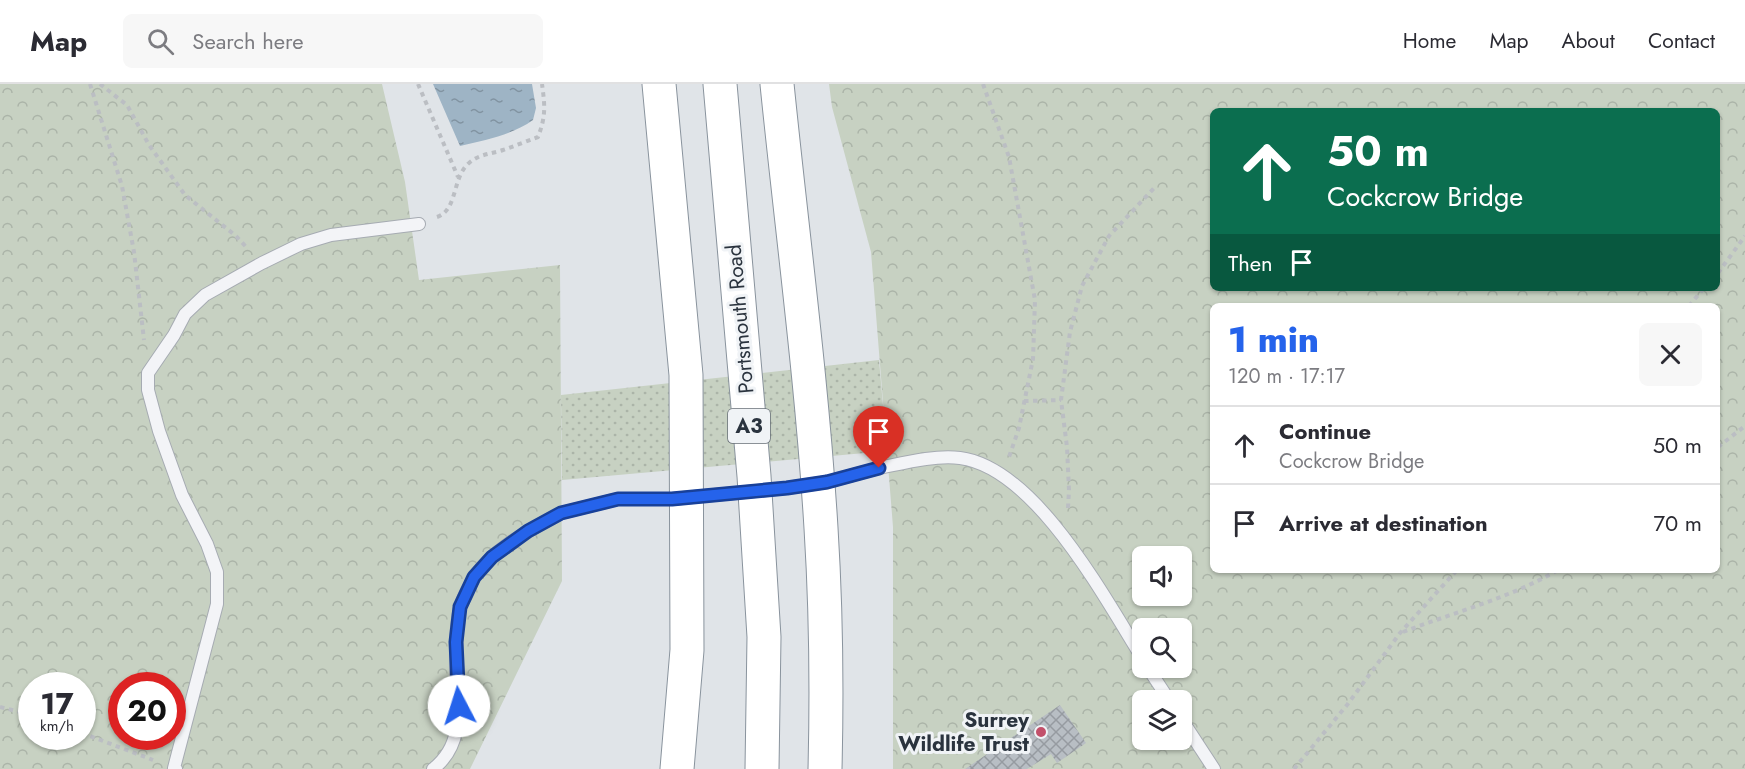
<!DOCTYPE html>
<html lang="en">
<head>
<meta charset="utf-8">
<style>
  body { margin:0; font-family:Jost,sans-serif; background:#f7f7f7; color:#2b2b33; height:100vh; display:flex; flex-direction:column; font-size:22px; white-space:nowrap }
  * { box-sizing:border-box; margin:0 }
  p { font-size:20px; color:#7c7c81 }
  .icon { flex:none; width:33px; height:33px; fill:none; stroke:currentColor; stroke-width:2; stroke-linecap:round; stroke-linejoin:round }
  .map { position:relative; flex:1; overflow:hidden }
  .panel { position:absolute; left:1210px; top:219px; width:510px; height:270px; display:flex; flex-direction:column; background:#fff; border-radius:9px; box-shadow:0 2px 4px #0004 }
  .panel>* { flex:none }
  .hud { position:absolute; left:1210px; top:24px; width:510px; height:183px; border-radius:9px; box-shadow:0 2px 4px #0004; background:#0b6e4f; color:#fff; overflow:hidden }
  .tools { position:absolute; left:1132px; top:462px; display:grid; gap:12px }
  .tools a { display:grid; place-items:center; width:60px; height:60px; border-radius:9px; background:#fff; box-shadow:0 2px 4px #0004; font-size:30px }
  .speed { position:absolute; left:18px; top:588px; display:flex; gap:12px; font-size:30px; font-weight:700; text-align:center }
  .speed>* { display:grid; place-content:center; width:78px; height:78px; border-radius:50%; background:#fff; box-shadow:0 2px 4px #0004; line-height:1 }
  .speed small { font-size:15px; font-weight:400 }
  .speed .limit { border:9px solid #d22; background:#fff; color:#111 }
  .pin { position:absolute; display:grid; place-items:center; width:51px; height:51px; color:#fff; margin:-62px -26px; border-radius:50% 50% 50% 0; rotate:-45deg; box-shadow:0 0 6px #0007 }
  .pin .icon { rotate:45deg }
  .me { position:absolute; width:66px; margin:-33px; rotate:355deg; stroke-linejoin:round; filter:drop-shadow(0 0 4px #0008) }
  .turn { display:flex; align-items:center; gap:21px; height:126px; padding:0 18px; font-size:27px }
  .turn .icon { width:78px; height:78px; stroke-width:2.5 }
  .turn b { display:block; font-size:42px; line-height:51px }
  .then { display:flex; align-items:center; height:57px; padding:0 18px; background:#0003; gap:12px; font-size:22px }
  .round { display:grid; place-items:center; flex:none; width:63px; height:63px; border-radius:9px; background:#f7f7f7 }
  .summary { display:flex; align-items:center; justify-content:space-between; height:102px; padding:0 18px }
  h1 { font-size:36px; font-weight:800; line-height:45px; color:#2563eb }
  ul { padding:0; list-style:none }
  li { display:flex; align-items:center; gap:18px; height:78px; padding:0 18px; border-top:2px solid #e1e1e2 }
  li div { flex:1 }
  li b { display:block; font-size:22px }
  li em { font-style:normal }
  header { display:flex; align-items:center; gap:36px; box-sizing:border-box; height:84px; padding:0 30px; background:#fff; border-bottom:2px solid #e1e1e2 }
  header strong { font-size:28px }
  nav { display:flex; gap:33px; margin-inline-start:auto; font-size:21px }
  .search { width:420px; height:54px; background:#f7f7f7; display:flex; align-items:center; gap:15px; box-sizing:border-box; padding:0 21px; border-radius:9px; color:#7c7c81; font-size:22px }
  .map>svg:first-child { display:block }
  .grass { fill:url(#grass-dots) }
  .park { fill:url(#park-crowns); fill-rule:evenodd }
  .water { fill:url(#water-ripples) }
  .building { fill:url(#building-cross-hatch) }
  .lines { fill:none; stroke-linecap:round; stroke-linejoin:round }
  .service-casing { stroke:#a6abb2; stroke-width:14 }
  .trunk-casing { stroke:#89939d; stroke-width:35 }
  .path { stroke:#bbbec3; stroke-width:4; stroke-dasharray:4.5 4.5; stroke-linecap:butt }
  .service { stroke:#f3f4f7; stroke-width:12 }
  .trunk { stroke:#fff; stroke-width:33 }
  .service-bridge-casing { stroke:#a6abb2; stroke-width:14; stroke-linecap:butt }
  .service-bridge { stroke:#f3f4f7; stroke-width:12 }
  .route-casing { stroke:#184099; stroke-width:15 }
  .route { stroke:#2563eb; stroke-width:10 }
  .poi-dot { fill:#c2506a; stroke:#f0f3f6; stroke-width:2 }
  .labels { text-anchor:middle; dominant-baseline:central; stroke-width:6; stroke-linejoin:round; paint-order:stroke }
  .shield { fill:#f0f3f6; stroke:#656d75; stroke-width:1.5 }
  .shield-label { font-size:20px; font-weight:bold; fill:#2a333e }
  .street-label { font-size:21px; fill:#2a333e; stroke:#f0f3f6 }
  .poi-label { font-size:21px; font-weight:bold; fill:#2a333e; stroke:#f0f3f6; text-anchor:end }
</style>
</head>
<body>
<header>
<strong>Map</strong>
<div class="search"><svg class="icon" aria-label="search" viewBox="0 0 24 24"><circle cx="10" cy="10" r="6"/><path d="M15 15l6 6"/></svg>Search here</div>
<nav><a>Home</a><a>Map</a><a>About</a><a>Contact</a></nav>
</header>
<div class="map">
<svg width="1745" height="685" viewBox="0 0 1745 685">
  <defs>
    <pattern id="grass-dots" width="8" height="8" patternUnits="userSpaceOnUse" patternTransform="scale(1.5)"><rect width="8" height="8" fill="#c7d1c2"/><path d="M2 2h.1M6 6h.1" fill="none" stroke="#abb4a8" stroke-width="1.8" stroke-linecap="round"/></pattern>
    <pattern id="park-crowns" width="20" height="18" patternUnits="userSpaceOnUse" patternTransform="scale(1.5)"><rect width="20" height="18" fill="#c7d1c2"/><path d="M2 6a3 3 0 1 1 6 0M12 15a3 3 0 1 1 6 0" fill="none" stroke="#abb4a8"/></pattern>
    <pattern id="water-ripples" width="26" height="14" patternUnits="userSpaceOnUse" patternTransform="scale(1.5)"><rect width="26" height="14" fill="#9eb4c5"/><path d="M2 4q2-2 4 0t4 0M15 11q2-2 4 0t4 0" fill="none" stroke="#8193a1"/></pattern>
    <pattern id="building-cross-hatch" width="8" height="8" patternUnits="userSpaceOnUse" patternTransform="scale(1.5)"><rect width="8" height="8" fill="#b8bec4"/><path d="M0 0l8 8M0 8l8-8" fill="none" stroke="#969ba1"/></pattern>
  </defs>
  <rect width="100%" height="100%" fill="#e0e4e8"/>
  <polygon class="grass" points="879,276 887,367 562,396 561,311"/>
  <g class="park">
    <path d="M0,0h382l23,98 14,98 141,-15 2,316 -92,188h-470zM32,602h50v50h-50zM122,602h50v50h-50z"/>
    <path d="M829,0h916v685h-852v-242l-22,-275 -39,-145zM1214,27h504v177h-504zM1214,222h504v264h-504zM1143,472h39v40h-39zM1143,544h39v40h-39zM1143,616h39v40h-39z"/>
  </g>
  <path class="water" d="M433,0h99l4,24 -3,12c-21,15 -47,20 -73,26z"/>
  <polygon class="building" points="1060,621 1086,659 1057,679 1051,670 1027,685 965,685"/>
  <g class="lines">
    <g class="service-casing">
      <g id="service">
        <path d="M879,384c25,-5 55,-13 81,-10 76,10 145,141 183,201"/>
        <polyline points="1148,584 1169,616"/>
        <polyline points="1182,636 1214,685"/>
        <polyline points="176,685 174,684 217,520 217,488 207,460 182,411 159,347 148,306 148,289 174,251 185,230 205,211 262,179 301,160 331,151 419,140"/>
        <path d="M433,685c31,-24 25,-59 23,-93 0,-22 -1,-47 4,-68 2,-10 9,-21 14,-30 17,-29 58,-49 87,-65"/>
      </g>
    </g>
    <g class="trunk-casing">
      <g id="trunk">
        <polyline points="659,0 686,291 687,566 677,685"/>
        <polyline points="720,0 754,392 764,553 762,685"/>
        <path d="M777,0c15,148 35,296 44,444 5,80 6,161 4,241"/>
      </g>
    </g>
    <g class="path">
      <polyline points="90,0 122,102 134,168 144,256"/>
      <polyline points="100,0 127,21 149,61 185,111 236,152 248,165"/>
      <polyline points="418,0 458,93"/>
      <polyline points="983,0 1009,73 1035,216 1033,275 1019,344 1009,373"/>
      <path d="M437,133c21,-7 15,-40 32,-54 10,-9 22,-9 34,-13 12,-4 24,-9 35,-13 8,-21 7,-31 4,-53"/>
      <polyline points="1718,189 1745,152"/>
      <polyline points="1689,222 1704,204"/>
      <polyline points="1024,317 1061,316"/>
      <polyline points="1718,363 1745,342"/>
      <polyline points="1068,424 1069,406 1067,363 1061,316 1070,248 1082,202 1109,152 1156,102"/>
      <path d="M1403,548c52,-20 107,-34 155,-62"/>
      <polyline points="0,623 32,631"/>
      <polyline points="82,649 153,676"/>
      <polyline points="1294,685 1347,621 1400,549 1457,486"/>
    </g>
    <use href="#service" class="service"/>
    <use href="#trunk" class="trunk"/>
    <g class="service-bridge-casing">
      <polyline id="service-bridge" points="561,429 618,415 672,415 787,404 827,398 879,384"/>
    </g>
    <use href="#service-bridge" class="service-bridge"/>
  </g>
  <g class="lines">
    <g class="route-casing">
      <polyline id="route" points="459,622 456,558 460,523 474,493 492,473 528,447 561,429 618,415 672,415 787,404 827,398 879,384"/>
    </g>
    <use href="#route" class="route"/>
  </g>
  <circle class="poi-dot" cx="1041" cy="648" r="6"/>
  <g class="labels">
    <rect class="shield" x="728" y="325" width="42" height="34" rx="4.5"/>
    <g class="shield-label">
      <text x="749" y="342">A3</text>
    </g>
    <g class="street-label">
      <text transform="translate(740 235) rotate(-95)">Portsmouth Road</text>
    </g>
    <g class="poi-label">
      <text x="1029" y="636">Surrey<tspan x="1029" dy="24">Wildlife Trust</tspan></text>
    </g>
  </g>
</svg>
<div class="tools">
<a><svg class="icon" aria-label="sound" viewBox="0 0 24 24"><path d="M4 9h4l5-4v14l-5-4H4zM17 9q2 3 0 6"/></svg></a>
<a><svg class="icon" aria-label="search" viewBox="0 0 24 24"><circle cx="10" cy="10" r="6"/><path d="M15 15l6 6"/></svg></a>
<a><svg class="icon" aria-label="layers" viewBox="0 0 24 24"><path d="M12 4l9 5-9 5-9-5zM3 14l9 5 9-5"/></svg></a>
</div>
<div class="speed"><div>17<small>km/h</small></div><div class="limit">20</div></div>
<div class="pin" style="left:879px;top:384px;background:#d93025"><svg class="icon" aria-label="arrive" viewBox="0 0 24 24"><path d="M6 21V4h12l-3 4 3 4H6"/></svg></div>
<svg class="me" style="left:459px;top:622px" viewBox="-20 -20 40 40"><circle r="19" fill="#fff"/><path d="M0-13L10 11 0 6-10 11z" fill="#2563eb"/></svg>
<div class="hud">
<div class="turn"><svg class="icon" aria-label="ahead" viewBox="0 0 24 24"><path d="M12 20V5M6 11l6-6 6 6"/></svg><div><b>50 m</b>Cockcrow Bridge</div></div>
<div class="then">Then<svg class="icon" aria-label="arrive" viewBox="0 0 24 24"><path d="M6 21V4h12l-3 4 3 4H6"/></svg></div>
</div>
<section class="panel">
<div class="summary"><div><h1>1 min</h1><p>120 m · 17:17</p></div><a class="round"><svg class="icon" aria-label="close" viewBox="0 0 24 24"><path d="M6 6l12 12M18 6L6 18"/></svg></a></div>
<ul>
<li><svg class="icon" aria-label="ahead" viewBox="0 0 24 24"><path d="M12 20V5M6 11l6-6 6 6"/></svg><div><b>Continue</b><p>Cockcrow Bridge</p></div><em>50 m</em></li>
<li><svg class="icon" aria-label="arrive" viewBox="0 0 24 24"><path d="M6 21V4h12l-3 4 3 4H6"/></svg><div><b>Arrive at destination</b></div><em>70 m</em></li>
</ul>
</section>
</div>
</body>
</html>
